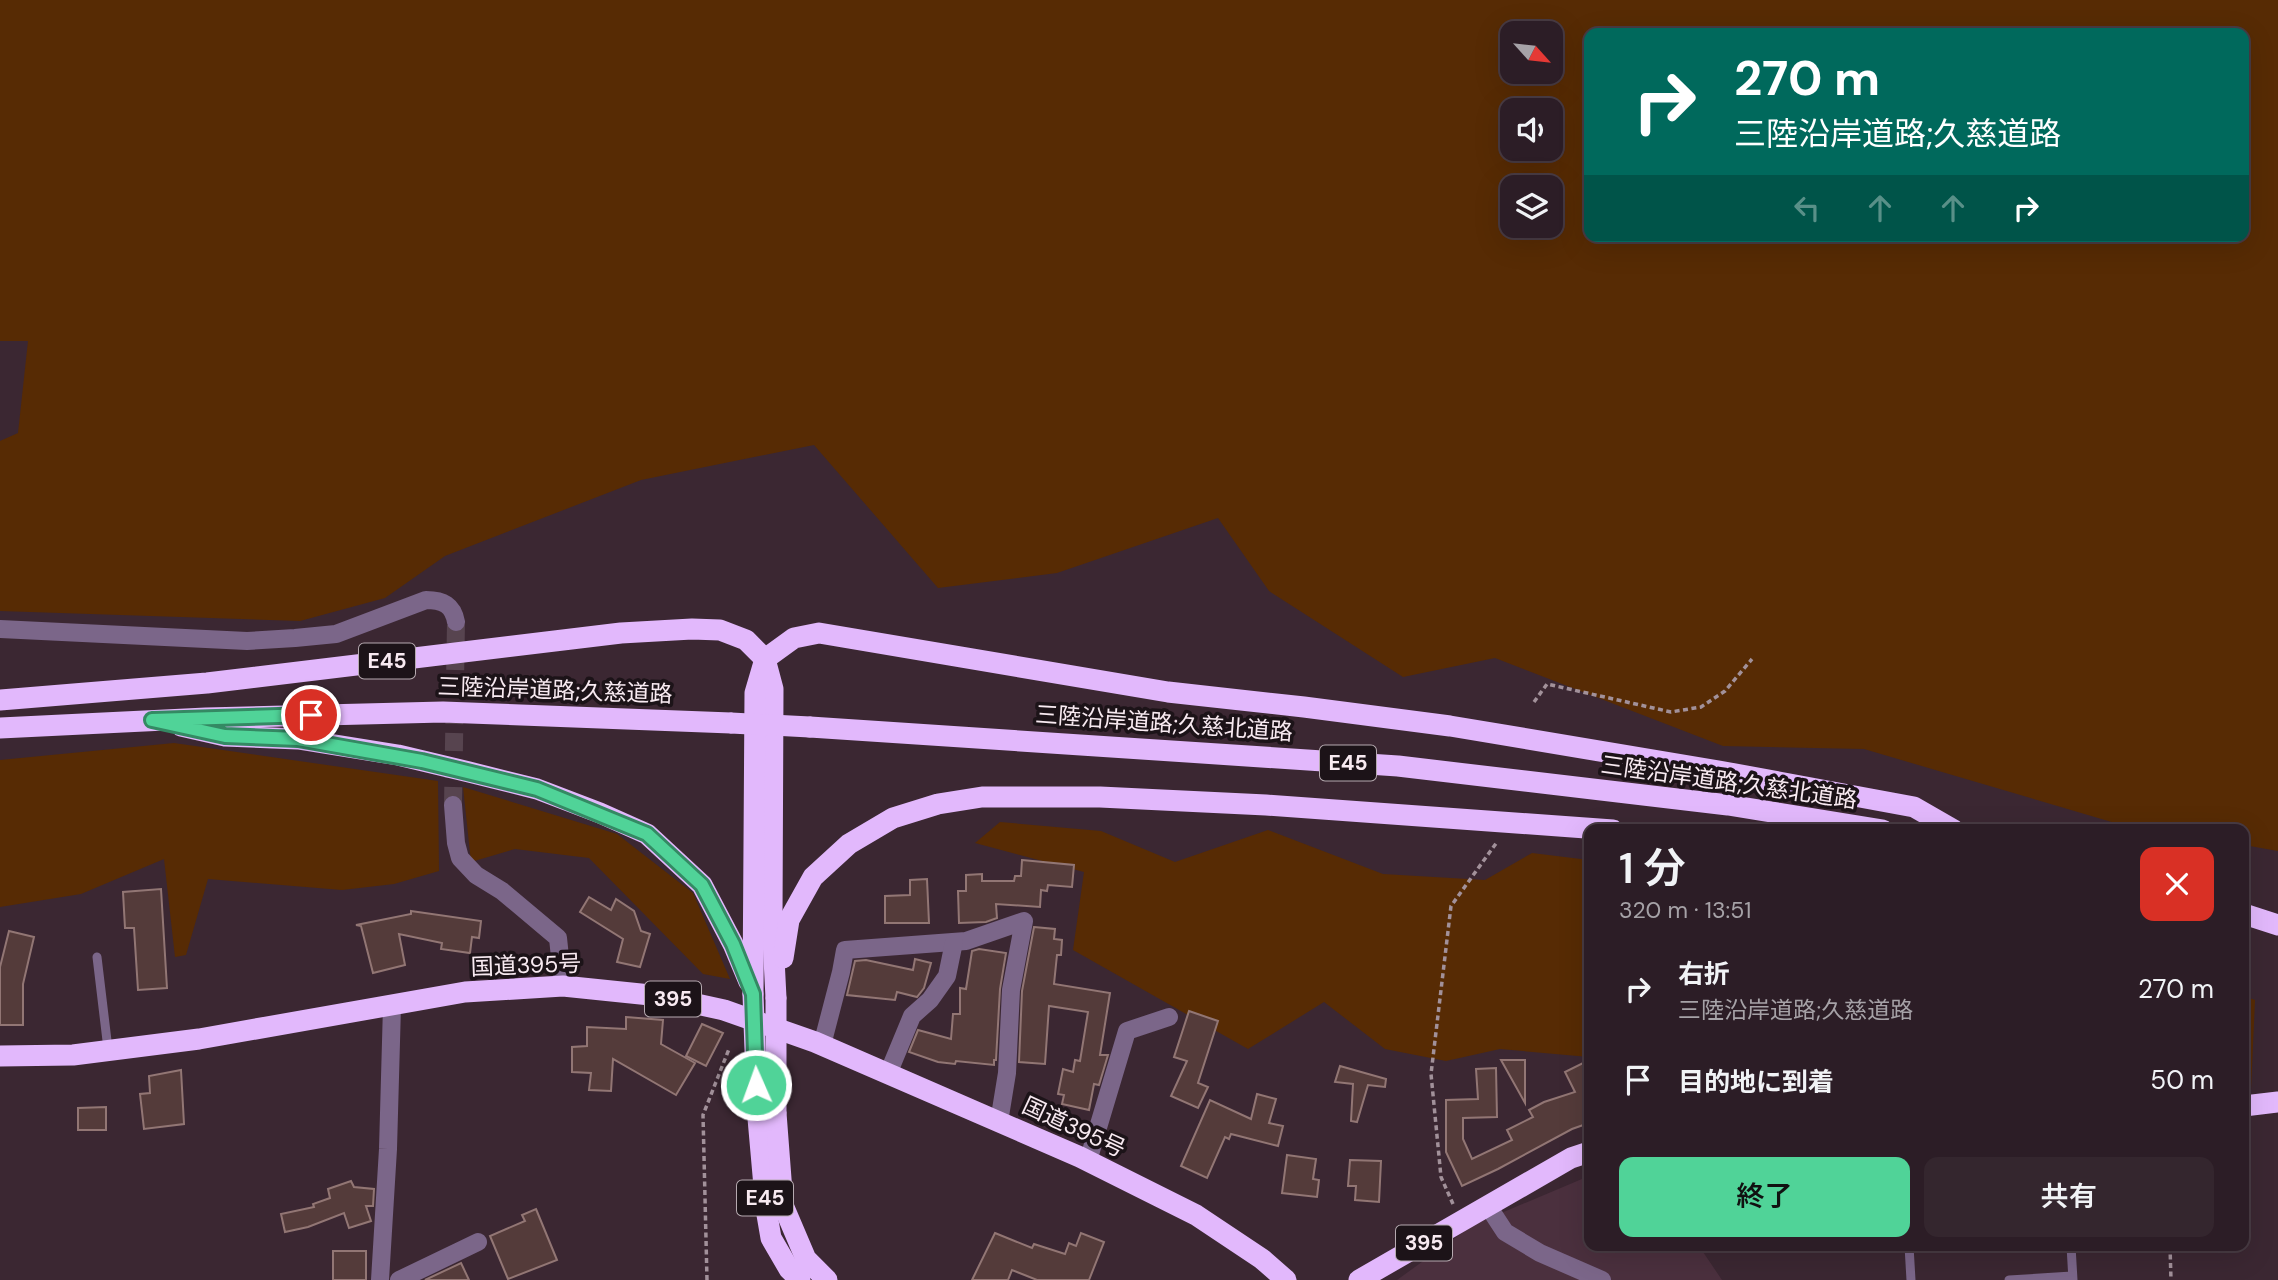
<!DOCTYPE html>
<html lang="ja">
<head>
<meta charset="utf-8">
<style>
  body { margin:0; font-family:"DM Sans","Noto Sans JP",sans-serif; background:#34262e; color:#f1f3f6; height:100vh; display:flex; flex-direction:column; font-size:26px; white-space:nowrap }
  * { box-sizing:border-box; margin:0 }
  p { font-size:23px; color:#a6a2a7 }
  .icon { flex:none; width:38px; height:38px; fill:none; stroke:currentColor; stroke-width:2; stroke-linecap:round; stroke-linejoin:round }
  .map { position:relative; flex:1; overflow:hidden }
  .details { position:absolute; left:1584px; top:824px; width:665px; height:427px; display:flex; flex-direction:column; background:#2c1d26; border-radius:14px; box-shadow:0 7px 28px #0002,0 0 0 2px #483b43 }
  .details>* { flex:none }
  .guide { position:absolute; left:1584px; top:28px; width:665px; height:214px; border-radius:14px; box-shadow:0 7px 28px #0002,0 0 0 2px #483b43; background:#00695c; color:#fff; overflow:hidden }
  .needle { width:46px; rotate:117deg }
  .fabs { position:absolute; left:1500px; top:21px; display:grid; gap:14px }
  .fabs a { display:grid; place-items:center; width:63px; height:63px; border-radius:14px; background:#2c1d26; box-shadow:0 7px 28px #0002,0 0 0 2px #483b43; font-size:35px }
  .pin { position:absolute; display:grid; place-items:center; width:60px; height:60px; color:#fff; margin:-30px; border:4px solid #fff; border-radius:50%; box-shadow:0 2px 7px #0007 }
  .me { position:absolute; width:77px; margin:-38px; rotate:358deg; stroke-linejoin:round; filter:drop-shadow(0 0 5px #0008) }
  .turn { display:flex; align-items:center; gap:24px; height:147px; padding:0 35px; font-size:32px }
  .turn .icon { width:91px; height:91px; stroke-width:2.5 }
  .turn b { display:block; font-size:49px; line-height:60px }
  .lanes { display:flex; align-items:center; height:66px; padding:0 35px; background:#0003; justify-content:center; gap:35px; direction:ltr }
  .lanes .off { opacity:.35 }
  .round { display:grid; place-items:center; flex:none; width:74px; height:74px; border-radius:14px; background:#34262e }
  .headline { display:flex; align-items:center; justify-content:space-between; height:119px; padding:0 35px }
  h1 { font-size:42px; font-weight:600; line-height:52px }
  .action { display:flex; gap:14px; margin-top:auto; padding:14px 35px }
  .action a { flex:1; height:80px; border-radius:14px; background:#50d398; color:#111; font-size:28px; font-weight:600; line-height:80px; text-align:center }
  .action a+a { background:#34262e; color:#f1f3f6 }
  ul { padding:0; list-style:none }
  li { display:flex; align-items:center; gap:21px; height:91px; padding:0 35px }
  li div { flex:1 }
  li b { display:block; font-size:26px }
  li em { font-style:normal }
  .map>svg:first-child { display:block }
  .built { fill:#4b303e }
  .green { fill:#572b04; fill-rule:evenodd }
  .building { fill:#543b3a; stroke:#927674; stroke-width:2 }
  .lines { fill:none; stroke-linecap:round; stroke-linejoin:round }
  .street-tunnel { stroke:#57444f; stroke-width:18; stroke-dasharray:18 9; stroke-linecap:butt }
  .path { stroke:#a2919a; stroke-width:3.5; stroke-dasharray:5 3.5; stroke-linecap:butt }
  .lane { stroke:#7b6689; stroke-width:9 }
  .street { stroke:#7b6689; stroke-width:18 }
  .highway { stroke:#e2b8fc; stroke-width:21 }
  .highway-bridge { stroke:#e2b8fc; stroke-width:21 }
  .route-casing { stroke:#348963; stroke-width:18 }
  .route { stroke:#50d398; stroke-width:12 }
  .labels { text-anchor:middle; dominant-baseline:central; stroke-width:7; stroke-linejoin:round; paint-order:stroke }
  .shield { fill:#1c1318; stroke:#b6aab0; stroke-width:2 }
  .shield-label { font-size:21px; font-weight:bold; fill:#f8eaf1 }
  .street-label { font-size:23px; fill:#f8eaf1; stroke:#1c1318 }
</style>
</head>
<body>
<div class="map">
<svg width="2278" height="1280" viewBox="0 0 2278 1280">
  <rect width="100%" height="100%" fill="#3b2732"/>
  <polygon class="built" points="1589,1176 1589,1246 1699,1246 1722,1280 1397,1280 1473,1225"/>
  <g class="green">
    <path d="M0,0h2278v851l-34,-6v-15l-112,-2 -268,-79 -141,-3 -228,-88 -92,19 -134,-86 -51,-73 -161,55 -119,15 -124,-143 -173,35 -196,76 -60,42 -85,23 -300,-10v-170l18,-8 10,-92h-28zM1512,33h38v39h-38zM2244,33v203h-655v-203zM1512,110h38v39h-38zM1512,187h38v39h-38z"/>
    <polygon points="174,743 438,781 439,871 394,884 342,890 208,879 186,955 175,957 164,859 81,894 0,907 0,760"/>
    <polygon points="463,787 617,834 693,893 730,979 703,974 589,858 515,849 471,862"/>
    <polygon points="1000,822 1101,831 1175,862 1268,830 1383,874 1485,880 1532,853 1589,860 1589,1057 1500,1049 1446,1061 1385,1049 1324,1002 1248,1049 1073,950 1084,872 975,843"/>
    <polygon points="2244,996 2255,1000 2251,1090 2244,1091"/>
  </g>
  <g class="building">
    <polygon points="1022,860 1074,865 1072,887 1048,885 1047,891 1041,890 1040,907 996,904 997,918 986,922 959,923 958,891 966,891 966,875 982,874 982,881 1014,881 1015,876 1021,876"/>
    <polygon points="927,879 929,923 885,923 885,896 910,895 910,880"/>
    <polygon points="161,889 167,988 138,990 134,928 125,928 123,892"/>
    <polygon points="589,897 611,910 616,899 634,911 641,931 650,934 640,967 617,962 623,939 580,912"/>
    <polygon points="411,911 481,921 479,938 472,937 470,953 441,949 442,943 399,934 405,965 373,973 361,926 356,925 411,914"/>
    <polygon points="1034,927 1055,929 1054,939 1062,940 1061,955 1057,955 1054,984 1110,993 1100,1055 1108,1055 1099,1085 1094,1084 1089,1110 1062,1104 1064,1095 1058,1094 1063,1069 1073,1072 1075,1060 1080,1061 1088,1012 1049,1006 1045,1064 1019,1062 1022,991"/>
    <polygon points="9,931 34,937 23,984 23,1025 0,1025 0,967"/>
    <polygon points="979,949 1006,953 1000,989 996,1060 994,1060 994,1065 956,1061 955,1064 938,1062 909,1052 918,1030 951,1039 953,1014 960,1014 960,988 966,989 972,951"/>
    <polygon points="915,959 931,963 924,988 917,997 897,992 895,1000 847,995 855,961 866,960 913,970"/>
    <polygon points="1189,1011 1218,1021 1198,1083 1208,1087 1198,1108 1171,1096 1187,1061 1174,1057"/>
    <polygon points="626,1017 663,1020 661,1044 695,1063 676,1095 613,1059 611,1091 589,1090 591,1073 572,1072 572,1047 587,1046 587,1027 626,1029"/>
    <polygon points="702,1024 723,1033 706,1066 686,1056"/>
    <polygon points="1501,1060 1525,1060 1525,1103"/>
    <polygon points="1589,1060 1589,1123 1572,1129 1498,1169 1462,1186 1446,1152 1446,1100 1478,1099 1476,1069 1496,1068 1497,1117 1463,1118 1463,1139 1472,1159 1512,1140 1507,1130 1533,1117 1529,1110 1544,1102 1575,1092 1565,1072"/>
    <polygon points="1340,1066 1386,1079 1385,1087 1368,1085 1357,1122 1351,1121 1353,1084 1335,1082"/>
    <polygon points="181,1070 184,1124 144,1129 140,1094 150,1093 149,1076"/>
    <polygon points="1257,1094 1276,1099 1269,1123 1283,1126 1278,1146 1231,1134 1229,1139 1225,1137 1207,1178 1181,1166 1210,1100 1251,1119"/>
    <polygon points="106,1107 106,1130 78,1130 78,1108"/>
    <polygon points="1287,1155 1316,1159 1313,1179 1319,1180 1317,1197 1282,1193"/>
    <polygon points="1350,1160 1381,1161 1379,1202 1355,1200 1356,1186 1348,1186"/>
    <polygon points="351,1181 354,1187 374,1189 373,1206 366,1206 371,1221 349,1228 344,1213 308,1227 285,1232 281,1214 314,1207 313,1204 330,1198 328,1189"/>
    <polygon points="536,1209 557,1260 508,1279 490,1236 525,1221 522,1215"/>
    <polygon points="995,1233 1032,1248 1034,1244 1065,1254 1069,1243 1076,1246 1081,1233 1104,1242 1089,1280 1037,1280 1012,1270 1008,1280 972,1280"/>
    <rect x="333" y="1251" width="33" height="29"/>
    <polygon points="461,1263 469,1280 425,1280"/>
  </g>
  <g class="lines">
    <polyline class="street-tunnel" points="453,805 456,622"/>
    <g class="path">
      <polyline points="1534,702 1547,684 1671,712 1701,707 1725,691 1752,659"/>
      <polyline points="1453,1204 1441,1177 1431,1074 1451,906 1497,842"/>
      <polyline points="2170,1246 2171,1280"/>
      <polyline points="707,1280 703,1115 729,1049"/>
    </g>
    <g class="lane">
      <polyline points="97,957 108,1049"/>
      <polyline points="1909,1246 1911,1280"/>
      <polyline points="2071,1246 2073,1280"/>
      <polyline points="2009,1280 2072,1276"/>
    </g>
    <g class="street">
      <path d="M0,629l247,12 48,-3 41,-4 90,-34c17,0 27,5 30,22"/>
      <polyline points="453,805 456,843 460,858 476,875 502,891 558,938 563,986"/>
      <polyline points="822,1045 841,972 845,950 966,941 1024,921 1011,990 1007,1073 999,1122"/>
      <polyline points="888,1074 912,1016 930,1000 947,976 954,942"/>
      <polyline points="1088,1161 1127,1031 1169,1017"/>
      <polyline points="1488,1206 1505,1232 1540,1253 1602,1280"/>
      <polyline points="380,1280 388,1149 392,1006"/>
      <polyline points="399,1280 478,1242"/>
    </g>
    <g class="highway">
      <polyline points="0,700 207,683 621,633 692,629 720,630 746,640 765,659 773,689 772,919 776,998"/>
      <polyline points="181,726 225,736 298,739 398,755 469,772 537,789 600,813 647,834 702,885 733,944 749,982"/>
      <polyline points="810,727 1398,766 1728,805 1883,830"/>
      <polyline points="0,728 206,718 443,712 731,723"/>
      <polyline points="2244,914 2278,925"/>
      <polyline points="783,958 789,920 813,877 849,844 893,818 938,804 982,797 1100,797 1266,805 1613,830"/>
      <polyline points="753,994 755,693 765,659 794,638 819,633 1168,692 1304,707 1450,726 1719,771 1914,807 1954,830"/>
      <polyline points="0,1056 73,1055 199,1039 465,992 563,986 660,996 724,1010 815,1042 1080,1157 1196,1215 1262,1259 1286,1280"/>
      <polyline points="2244,1106 2278,1102"/>
      <polyline points="757,1107 766,1209 771,1238 789,1269 800,1280"/>
      <polyline points="776,1113 783,1205 806,1259 827,1280"/>
      <polyline points="1359,1280 1571,1158 1589,1152"/>
    </g>
    <g class="highway-bridge">
      <polyline points="731,723 810,727"/>
      <polyline points="753,994 757,1107"/>
      <polyline points="776,998 776,1113"/>
    </g>
  </g>
  <g class="lines">
    <g class="route-casing">
      <polyline id="route" points="311,715 152,720 225,736 298,739 422,761 537,789 647,834 702,885 733,944 753,994 756,1085"/>
    </g>
    <use href="#route" class="route"/>
  </g>
  <g class="labels">
    <g class="shield">
      <rect x="359" y="643.5" width="56" height="35" rx="5"/>
      <rect x="1320" y="745.5" width="56" height="35" rx="5"/>
      <rect x="645" y="981.5" width="56" height="35" rx="5"/>
      <rect x="737" y="1180.5" width="56" height="35" rx="5"/>
      <rect x="1396" y="1225.5" width="56" height="35" rx="5"/>
    </g>
    <g class="shield-label">
      <text x="387" y="661">E45</text>
      <text x="1348" y="763">E45</text>
      <text x="673" y="999">395</text>
      <text x="765" y="1198">E45</text>
      <text x="1424" y="1243">395</text>
    </g>
    <g class="street-label">
      <text transform="translate(555 690) rotate(2)">三陸沿岸道路;久慈道路</text>
      <text transform="translate(1164 723) rotate(4)">三陸沿岸道路;久慈北道路</text>
      <text transform="translate(1729 782) rotate(8)">三陸沿岸道路;久慈北道路</text>
      <text transform="translate(526 965) rotate(-2)">国道395号</text>
      <text transform="translate(1074 1127) rotate(25)">国道395号</text>
    </g>
  </g>
</svg>
<div class="fabs">
<a><svg class="needle" viewBox="-14 -14 28 28"><path d="M0-13l5 13h-10z" fill="#e53935"/><path d="M0 13l5-13h-10z" fill="#a6a2a7"/></svg></a>
<a><svg class="icon" aria-label="sound" viewBox="0 0 24 24"><path d="M4 9h4l5-4v14l-5-4H4zM17 9q2 3 0 6"/></svg></a>
<a><svg class="icon" aria-label="layers" viewBox="0 0 24 24"><path d="M12 4l9 5-9 5-9-5zM3 14l9 5 9-5"/></svg></a>
</div>
<div class="pin" style="left:311px;top:715px;background:#d93025"><svg class="icon" aria-label="arrive" viewBox="0 0 24 24"><path d="M6 21V4h12l-3 4 3 4H6"/></svg></div>
<svg class="me" style="left:756px;top:1085px" viewBox="-20 -20 40 40"><circle r="17" fill="#50d398" stroke="#fff" stroke-width="3"/><path d="M0-11L8 9 0 5-8 9z" fill="#fff"/></svg>
<div class="guide">
<div class="turn"><svg class="icon" aria-label="right" viewBox="0 0 24 24"><path d="M7 20v-9h11M14 6l5 5-5 5"/></svg><div><b>270 m</b>三陸沿岸道路;久慈道路</div></div>
<div class="lanes"><svg class="icon off" aria-label="left" viewBox="0 0 24 24"><path d="M17 20v-9H6M10 6l-5 5 5 5"/></svg><svg class="icon off" aria-label="ahead" viewBox="0 0 24 24"><path d="M12 20V5M6 11l6-6 6 6"/></svg><svg class="icon off" aria-label="ahead" viewBox="0 0 24 24"><path d="M12 20V5M6 11l6-6 6 6"/></svg><svg class="icon" aria-label="right" viewBox="0 0 24 24"><path d="M7 20v-9h11M14 6l5 5-5 5"/></svg></div>
</div>
<section class="details">
<div class="headline"><div><h1>1 分</h1><p>320 m · 13:51</p></div><a class="round" style="background:#d93025;color:#fff"><svg class="icon" aria-label="close" viewBox="0 0 24 24"><path d="M6 6l12 12M18 6L6 18"/></svg></a></div>
<ul>
<li><svg class="icon" aria-label="right" viewBox="0 0 24 24"><path d="M7 20v-9h11M14 6l5 5-5 5"/></svg><div><b>右折</b><p>三陸沿岸道路;久慈道路</p></div><em>270 m</em></li>
<li><svg class="icon" aria-label="arrive" viewBox="0 0 24 24"><path d="M6 21V4h12l-3 4 3 4H6"/></svg><div><b>目的地に到着</b></div><em>50 m</em></li>
</ul>
<div class="action"><a>終了</a><a>共有</a></div>
</section>
</div>
</body>
</html>
